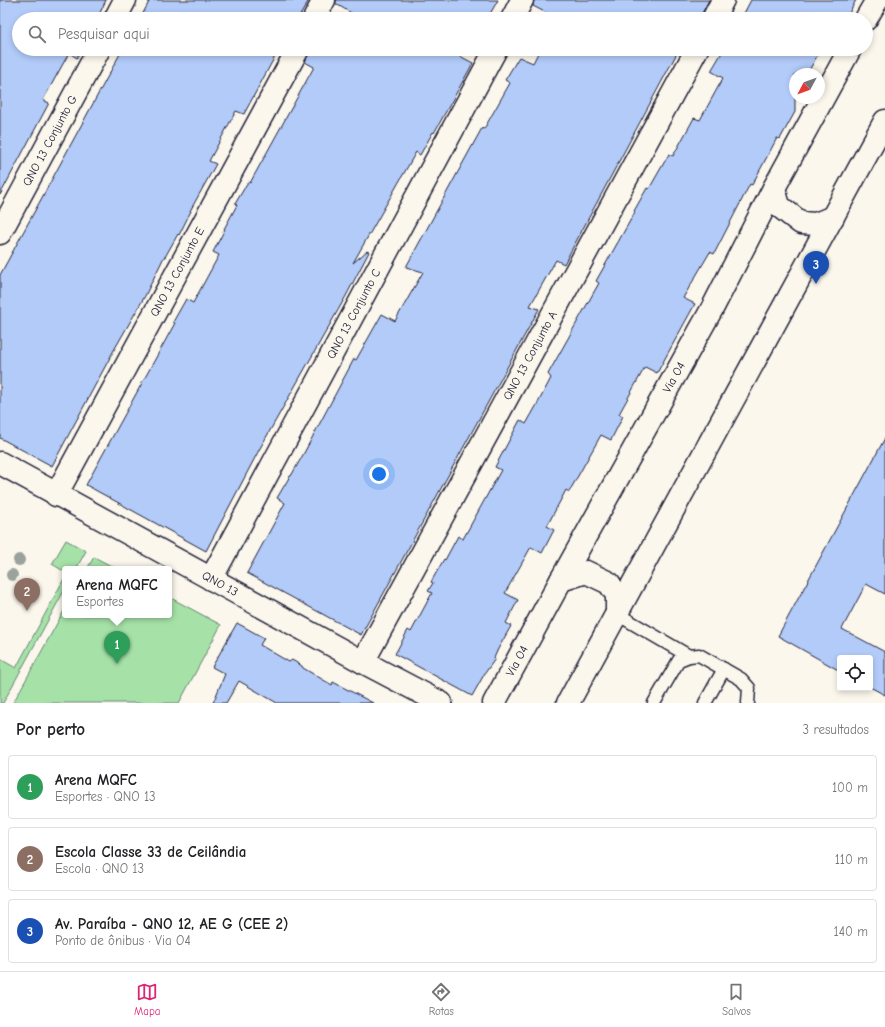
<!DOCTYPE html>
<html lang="pt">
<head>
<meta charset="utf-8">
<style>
	:root { --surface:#fff; --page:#f6f6f6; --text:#202124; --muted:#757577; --line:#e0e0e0; --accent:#db2777 }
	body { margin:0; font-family:"Comic Neue",sans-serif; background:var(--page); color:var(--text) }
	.controls { position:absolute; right:12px; bottom:12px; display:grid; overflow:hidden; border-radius:4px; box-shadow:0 2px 6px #0003 }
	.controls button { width:36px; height:36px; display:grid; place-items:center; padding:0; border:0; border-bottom:1px solid var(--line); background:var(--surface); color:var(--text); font:20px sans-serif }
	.compass { position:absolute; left:789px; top:68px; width:36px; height:36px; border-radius:50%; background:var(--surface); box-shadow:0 2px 6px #0003; rotate:229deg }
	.you { position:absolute; left:379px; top:474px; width:14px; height:14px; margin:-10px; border:3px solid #fff; border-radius:50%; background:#1a73e8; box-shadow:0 0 0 6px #1a73e833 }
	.badge { display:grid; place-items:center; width:26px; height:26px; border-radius:50%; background:var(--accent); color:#fff; font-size:13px; font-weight:700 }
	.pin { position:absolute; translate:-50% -33px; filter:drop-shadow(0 1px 2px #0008) }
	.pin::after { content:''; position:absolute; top:21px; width:14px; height:12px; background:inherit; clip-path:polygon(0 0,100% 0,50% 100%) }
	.popup { position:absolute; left:62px; top:566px; width:110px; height:52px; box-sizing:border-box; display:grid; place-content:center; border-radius:4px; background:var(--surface); filter:drop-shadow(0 1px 3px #0005); font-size:13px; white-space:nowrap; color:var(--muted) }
	.popup b { font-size:15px; color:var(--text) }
	.popup::after { content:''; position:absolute; left:50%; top:100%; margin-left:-8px; border:8px solid transparent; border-top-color:var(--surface) }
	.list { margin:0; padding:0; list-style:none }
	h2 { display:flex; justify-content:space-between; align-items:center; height:52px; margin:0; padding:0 16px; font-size:17px }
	h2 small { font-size:13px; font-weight:400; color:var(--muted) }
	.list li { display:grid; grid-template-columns:26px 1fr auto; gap:12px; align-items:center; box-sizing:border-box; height:64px; margin:0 8px 8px; padding:0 8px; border:1px solid var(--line); border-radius:4px }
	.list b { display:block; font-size:15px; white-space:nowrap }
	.list p { margin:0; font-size:13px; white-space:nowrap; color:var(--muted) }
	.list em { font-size:13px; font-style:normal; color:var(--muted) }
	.icon { flex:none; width:22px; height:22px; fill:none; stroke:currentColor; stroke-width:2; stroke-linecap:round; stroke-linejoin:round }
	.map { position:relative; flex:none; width:885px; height:703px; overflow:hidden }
	.search { position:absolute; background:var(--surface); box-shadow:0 2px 6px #0003; left:12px; right:12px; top:12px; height:44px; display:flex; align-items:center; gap:10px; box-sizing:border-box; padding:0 14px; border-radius:22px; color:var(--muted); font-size:15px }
	.sheet { height:268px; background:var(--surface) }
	nav { display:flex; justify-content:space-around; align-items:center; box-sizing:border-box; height:56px; border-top:1px solid var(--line); background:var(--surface); font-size:11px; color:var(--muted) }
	nav a { display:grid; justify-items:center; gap:2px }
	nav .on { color:var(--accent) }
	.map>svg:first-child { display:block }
</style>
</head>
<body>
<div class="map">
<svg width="885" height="703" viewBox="0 0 885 703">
	<rect width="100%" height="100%" fill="#fbf7ec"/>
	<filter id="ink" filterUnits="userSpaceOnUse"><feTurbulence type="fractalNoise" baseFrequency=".025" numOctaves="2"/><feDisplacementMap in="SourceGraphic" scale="8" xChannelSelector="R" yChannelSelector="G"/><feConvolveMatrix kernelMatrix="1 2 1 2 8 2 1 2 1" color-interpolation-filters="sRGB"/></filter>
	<g filter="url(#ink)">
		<g fill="#a6e2a8" stroke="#648272">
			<path d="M66,540L86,551L76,569H65V572L52,564Z"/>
			<path d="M94,557L117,569H87Z"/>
			<path d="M65,577V589L3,703H0V659L16,668Z"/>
			<path d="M169,597L221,625L179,703H13L65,609V615H169Z"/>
		</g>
		<g fill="#b2cbf9" stroke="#22223b">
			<path d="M0,0H106L97,19H19V49H81L77,58L69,53L43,100L49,103L0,195Z"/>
			<path d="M150,0H309L298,19H140Z"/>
			<path d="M336,0H498L487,19H360V18L336,4Z"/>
			<path d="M534,0H709L699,19H558L533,6Z"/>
			<path d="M751,0H856L846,19H741Z"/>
			<path d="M124,49H279L244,114L236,111L209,161L216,164L190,211H191L179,235L178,234L165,257H164L145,296L114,350L52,466L0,438V275L121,52L122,53Z"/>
			<path d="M310,49H338L342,51L343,49H459L456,54L473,63L434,133L433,132L420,155L416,152L353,263L367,251L369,252L346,296L259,450L206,551L86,485L175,323L173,322L186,299L193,303L219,255L213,252L225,229H224L237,205L235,204L248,182L250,183L314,67L305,62Z"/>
			<path d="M540,49H682L679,54L677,53L564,264L556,260L530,306L539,309L361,635L247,573L285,503L277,498L290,476H291L304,453L354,359L356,360L382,314L395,321L423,272L406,267L482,128L484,129L510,83L505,80L519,57L533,63Z"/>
			<path d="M724,49H821L807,74H795V112L780,139L777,138L752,185L750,184L714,254L710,252L683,298L695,304L657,373L645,367L619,414L623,416L611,440L601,435L569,492L566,490L547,526L554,530L542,553L531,547L505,593L518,600L506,623L511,626L498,649L494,658L495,659L485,673L472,696L395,654L408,630L411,632L432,593L428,591L433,583L431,582L444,559L445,560L458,536L463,539L501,470L495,467L520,420L526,424L539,401L551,378L548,374L599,283L596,281L635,212L634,211L647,188L649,189L669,154L673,156L694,118L700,120L723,78L711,71Z"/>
			<path d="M885,438V594L866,584L842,629L885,652V695L870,687V658H840V671L778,636Z"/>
			<path d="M237,623L264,638L260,645L289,662L292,660L302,666L303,668L332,685L333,682L373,703H277L239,681L226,703H213L225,674L212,667Z"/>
		</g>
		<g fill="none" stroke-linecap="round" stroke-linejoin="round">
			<defs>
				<g id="service">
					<path d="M617,614L689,656"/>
					<path d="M654,703L679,660L689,656L699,655L741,679L749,688L748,703"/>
					<path d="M705,703L724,669"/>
				</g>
				<g id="minor">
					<path d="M115,19L125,0"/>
					<path d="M314,19L324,0"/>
					<path d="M512,19L522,0"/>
					<path d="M713,19L723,0"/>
					<path id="s1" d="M0,233L99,49"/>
					<path id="s2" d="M0,463L363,662L441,703"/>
					<path id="s3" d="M56,495L298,49"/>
					<path id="s4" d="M211,579L496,49"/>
					<path id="s5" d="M363,662L697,49"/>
				</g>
				<g id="secondary">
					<path d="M866,19L877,0"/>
					<path d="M774,188L779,206L801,223L816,224L833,217"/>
					<path d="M561,580L586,572L609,583L617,595V614"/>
					<path id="s6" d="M494,703L561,580L713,307L774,188L850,49"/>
					<path d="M568,703L885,121"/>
				</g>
			</defs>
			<use href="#service" stroke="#22223b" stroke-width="15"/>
			<use href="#minor" stroke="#22223b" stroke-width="25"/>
			<use href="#secondary" stroke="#22223b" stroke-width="25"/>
			<use href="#service" stroke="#fbf7ec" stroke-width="12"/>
			<use href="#minor" stroke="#fbf7ec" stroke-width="22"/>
			<use href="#secondary" stroke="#fbf7ec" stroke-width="22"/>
		</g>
		<g fill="#9aa29d">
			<circle cx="19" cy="560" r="6"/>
			<circle cx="12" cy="575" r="6"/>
		</g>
	</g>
	<g text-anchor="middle" stroke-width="3" stroke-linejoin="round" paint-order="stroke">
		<g font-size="12" fill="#22223b" stroke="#fbf7ec">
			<text dy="4" stroke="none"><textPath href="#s1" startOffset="105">QNO 13 Conjunto G</textPath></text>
			<text dy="4" stroke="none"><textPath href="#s3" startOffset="254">QNO 13 Conjunto E</textPath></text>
			<text dy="4" stroke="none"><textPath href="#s4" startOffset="301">QNO 13 Conjunto C</textPath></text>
			<text dy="4" stroke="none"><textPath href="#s5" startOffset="349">QNO 13 Conjunto A</textPath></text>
			<text dy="4" stroke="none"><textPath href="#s6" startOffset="372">Via O4</textPath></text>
			<text dy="4" stroke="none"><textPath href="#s2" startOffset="251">QNO 13</textPath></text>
			<text dy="4" stroke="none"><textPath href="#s6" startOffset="48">Via O4</textPath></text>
		</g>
	</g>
</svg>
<div class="controls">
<button><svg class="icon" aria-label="locate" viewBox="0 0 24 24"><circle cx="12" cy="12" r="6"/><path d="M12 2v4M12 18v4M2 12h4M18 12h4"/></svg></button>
</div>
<svg class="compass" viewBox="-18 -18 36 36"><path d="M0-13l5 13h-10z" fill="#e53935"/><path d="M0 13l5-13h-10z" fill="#757577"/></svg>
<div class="you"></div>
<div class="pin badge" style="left:117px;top:664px;background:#2e9e5b">1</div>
<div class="popup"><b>Arena MQFC</b>Esportes</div>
<div class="pin badge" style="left:27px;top:611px;background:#8d6e63">2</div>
<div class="pin badge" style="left:816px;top:284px;background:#1a4fb4">3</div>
<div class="search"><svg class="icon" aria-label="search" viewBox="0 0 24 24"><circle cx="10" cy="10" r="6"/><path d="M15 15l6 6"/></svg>Pesquisar aqui</div>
</div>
<section class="sheet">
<h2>Por perto<small>3 resultados</small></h2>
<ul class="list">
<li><span class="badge" style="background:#2e9e5b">1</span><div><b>Arena MQFC</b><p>Esportes · QNO 13</p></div><em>100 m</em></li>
<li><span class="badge" style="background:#8d6e63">2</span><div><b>Escola Classe 33 de Ceilândia</b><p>Escola · QNO 13</p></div><em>110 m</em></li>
<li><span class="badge" style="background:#1a4fb4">3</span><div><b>Av. Paraíba - QNO 12, AE G (CEE 2)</b><p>Ponto de ônibus · Via O4</p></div><em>140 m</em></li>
</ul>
</section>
<nav>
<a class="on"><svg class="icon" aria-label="map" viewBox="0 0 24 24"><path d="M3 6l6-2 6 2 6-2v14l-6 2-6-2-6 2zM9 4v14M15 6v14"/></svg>Mapa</a>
<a><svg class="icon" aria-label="directions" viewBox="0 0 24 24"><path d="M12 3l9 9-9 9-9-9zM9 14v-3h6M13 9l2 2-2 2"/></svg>Rotas</a>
<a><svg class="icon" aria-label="saved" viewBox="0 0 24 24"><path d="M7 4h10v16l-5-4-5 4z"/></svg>Salvos</a>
</nav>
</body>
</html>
